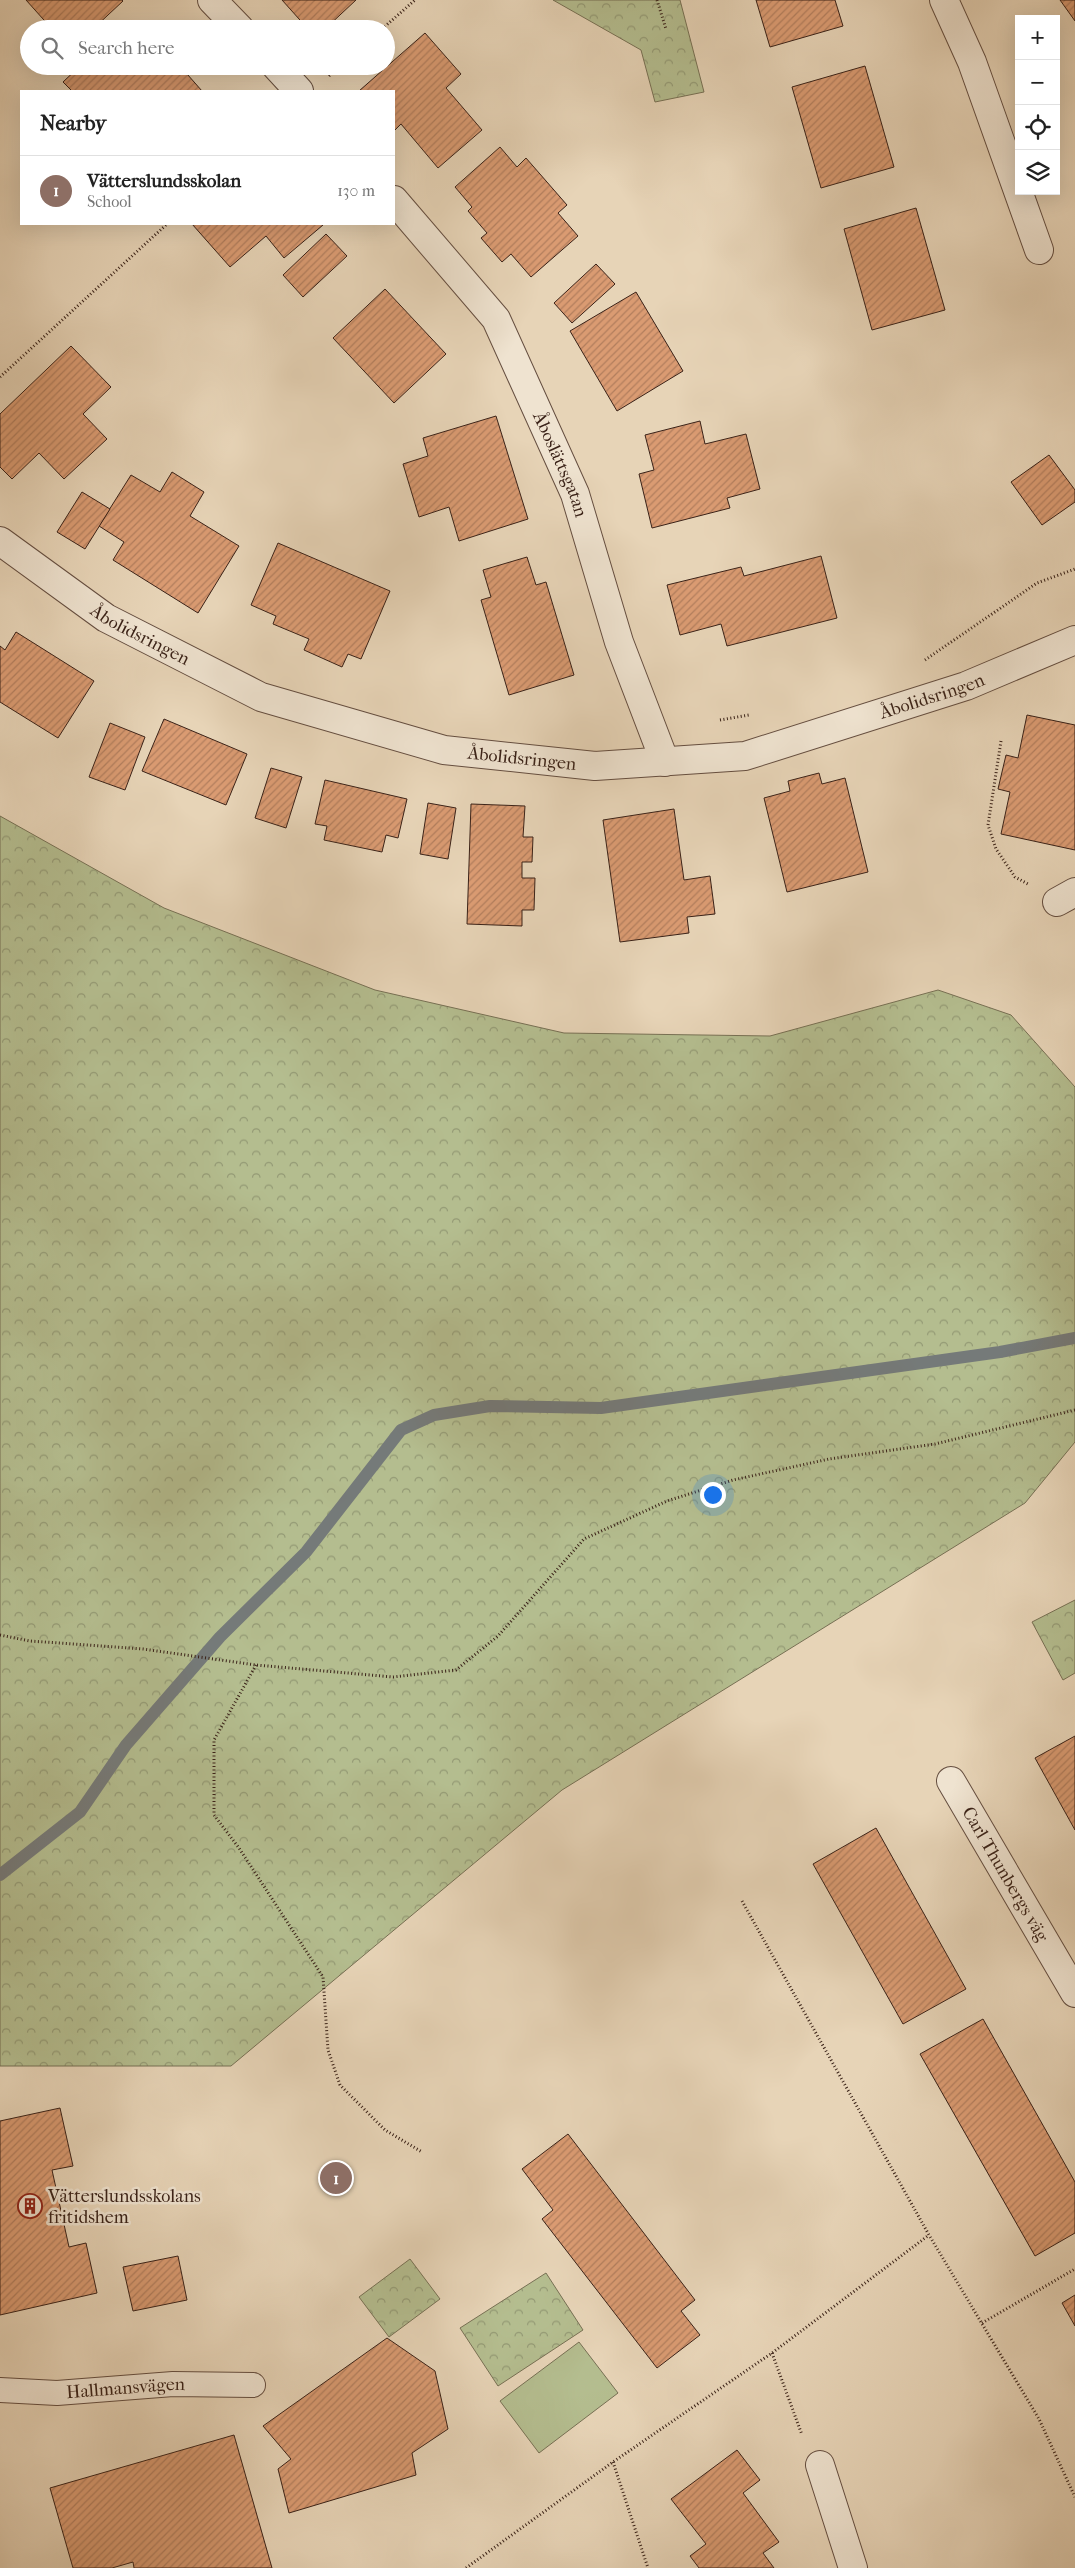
<!DOCTYPE html>
<html lang="en">
<head>
<meta charset="utf-8">
<style>
	:root { --surface:#fff; --page:#f6f6f6; --text:#222; --muted:#767676; --line:#e0e0e0; --accent:#2563eb }
	body { margin:0; font-family:"IM FELL French Canon",serif; background:var(--page); color:var(--text) }
	.controls { position:absolute; right:15px; top:15px; display:grid; overflow:hidden; border-radius:0px; box-shadow:0 5px 20px #0002 }
	.controls button { width:45px; height:45px; display:grid; place-items:center; padding:0; border:0; border-bottom:1px solid var(--line); background:var(--surface); color:var(--text); font:25px sans-serif }
	.you { position:absolute; left:712px; top:1494px; width:18px; height:18px; margin:-12px; border:4px solid #fff; border-radius:50%; background:#1a73e8; box-shadow:0 0 0 8px #1a73e833 }
	.badge { display:grid; place-items:center; width:32px; height:32px; border-radius:50%; background:var(--accent); color:#fff; font-size:16px; font-weight:700 }
	.pin { position:absolute; translate:-50% -50%; border:2px solid #fff; box-shadow:0 1px 5px #0006 }
	.list { margin:0; padding:0; list-style:none }
	h2 { display:flex; justify-content:space-between; align-items:center; height:65px; margin:0; padding:0 20px; font-size:21px }
	h2 small { font-size:16px; font-weight:400; color:var(--muted) }
	.list li { display:grid; grid-template-columns:32px 1fr auto; gap:15px; align-items:center; box-sizing:border-box; height:70px; padding:0 20px; border-top:1px solid var(--line) }
	.list b { display:block; font-size:19px; white-space:nowrap }
	.list p { margin:0; font-size:16px; white-space:nowrap; color:var(--muted) }
	.list em { font-size:16px; font-style:normal; color:var(--muted) }
	.icon { flex:none; width:28px; height:28px; fill:none; stroke:currentColor; stroke-width:2; stroke-linecap:round; stroke-linejoin:round }
	.map { position:relative; flex:none; width:1075px; height:2568px; overflow:hidden }
	.search { position:absolute; background:var(--surface); box-shadow:0 5px 20px #0002; left:20px; top:20px; width:375px; height:55px; display:flex; align-items:center; gap:12px; box-sizing:border-box; padding:0 18px; border-radius:28px; color:var(--muted); font-size:19px }
	.panel { position:absolute; background:var(--surface); box-shadow:0 5px 20px #0002; left:20px; top:90px; width:375px; height:135px; border-radius:0px }
	.map>svg:first-child { display:block }
</style>
</head>
<body>
<div class="map">
<svg width="1075" height="2568" viewBox="0 0 1075 2568">
	<defs>
		<pattern id="forest-crowns" width="20" height="18" patternUnits="userSpaceOnUse" patternTransform="scale(1.25)"><rect width="20" height="18" fill="#b4bd8f"/><path d="M2 6a3 3 0 1 1 6 0M12 15a3 3 0 1 1 6 0" fill="none" stroke="#939974"/></pattern>
		<pattern id="building-hatch" width="6" height="6" patternUnits="userSpaceOnUse" patternTransform="scale(1.25)"><rect width="6" height="6" fill="#da9b72"/><path d="M-1 1l2-2M0 6l6-6M5 7l2-2" fill="none" stroke="#b27e5d"/></pattern>
	</defs>
	<rect width="100%" height="100%" fill="#e7d4b7"/>
	<filter id="stains"><feTurbulence type="fractalNoise" baseFrequency=".004" numOctaves="4"/><feColorMatrix values="0 0 0 0 .2 0 0 0 0 .09 0 0 0 0 .02 0 0 0 .5 -.17"/></filter>
	<radialGradient id="worn" r=".72"><stop offset=".6" stop-color="#630" stop-opacity="0"/><stop offset="1" stop-color="#630" stop-opacity=".3"/></radialGradient>
	<path fill="#b4bd8f" stroke="#777054" d="M579,2342L618,2393L539,2453L500,2401Z"/>
	<g fill="url(#forest-crowns)" stroke="#777054">
		<path d="M553,0H680L704,92L655,102L641,50Z"/>
		<path d="M0,816L164,908L375,990L564,1033L770,1036L938,990L1011,1015L1075,1087V1442L1025,1503L562,1790L231,2066H0Z"/>
		<path d="M1075,1600V1673L1063,1680L1032,1622Z"/>
		<path d="M410,2259L440,2299L389,2337L359,2297Z"/>
		<path d="M546,2273L583,2330L498,2386L460,2328Z"/>
	</g>
	<g fill="none" stroke-linecap="round" stroke-linejoin="round">
		<path stroke="#757a79" stroke-width="12" d="M0,1875L80,1812L126,1745L220,1637L306,1552L401,1430L434,1415L490,1406L601,1408L1000,1352L1075,1338"/>
	</g>
	<g fill="url(#building-hatch)" stroke="#3a2218">
		<path d="M26,0H122L123,1L93,29H52Z"/>
		<path d="M282,0H356L325,29H308Z"/>
		<path d="M756,0H835L843,26L770,47Z"/>
		<path d="M1060,0H1075V21Z"/>
		<path d="M425,33L461,74L446,88L482,130L438,168L401,124L394,131V91H359Z"/>
		<path d="M80,66H180L202,91H72L63,82Z"/>
		<path d="M865,66L894,167L821,188L792,87Z"/>
		<path d="M500,147L517,167L526,158L567,205L558,213L578,236L531,277L511,254L502,262L481,238L487,233L468,211L472,207L455,187Z"/>
		<path d="M916,208L945,310L872,330L844,229Z"/>
		<path d="M192,224H322L323,225L284,258L266,236L230,267Z"/>
		<path d="M326,234L347,256L303,297L283,275Z"/>
		<path d="M596,264L615,284L572,323L554,303Z"/>
		<path d="M385,289L446,354L394,403L333,338Z"/>
		<path d="M636,292L683,371L617,411L570,331Z"/>
		<path d="M71,346L111,387L83,414L107,439L64,479L39,453L12,479L0,467V414Z"/>
		<path d="M496,416L528,519L459,541L449,507L419,517L403,464L428,456L423,438Z"/>
		<path d="M700,421L705,444L746,434L760,489L727,498L730,508L652,528L639,474L654,470L645,435Z"/>
		<path d="M1049,455L1075,490V502L1042,525L1011,482Z"/>
		<path d="M172,472L204,492L190,516L239,546L198,613L113,560L124,542L99,526L131,475L160,492Z"/>
		<path d="M82,492L110,509L85,549L57,532Z"/>
		<path d="M278,543L390,591L361,659L348,654L342,667L304,650L309,639L273,624L276,616L251,605Z"/>
		<path d="M821,556L837,618L727,646L721,624L680,635L667,585L741,567L744,576Z"/>
		<path d="M527,557L536,585L546,582L574,675L509,695L481,600L491,597L483,570Z"/>
		<path d="M16,632L94,681L58,738L0,702V646L5,650Z"/>
		<path d="M1027,715L1075,725V850L1001,834L1010,792L998,789L1006,755L1018,758Z"/>
		<path d="M164,719L247,754L226,805L142,771Z"/>
		<path d="M110,723L145,737L125,790L89,777Z"/>
		<path d="M271,768L302,777L286,828L255,818Z"/>
		<path d="M819,773L822,784L845,778L868,872L787,892L764,798L790,791L788,781Z"/>
		<path d="M325,780L407,799L398,838L386,835L382,852L324,840L327,826L315,824Z"/>
		<path d="M428,803L456,808L448,859L420,854Z"/>
		<path d="M471,804L525,806L523,837H533L532,862H522V878H535L534,910H522V926L467,924Z"/>
		<path d="M674,809L684,880L710,876L715,914L687,917L689,933L620,942L603,820Z"/>
		<path d="M1075,1736V1830L1035,1758Z"/>
		<path d="M876,1828L966,1989L903,2024L813,1864Z"/>
		<path d="M983,2019L1075,2182V2233L1035,2256L920,2054Z"/>
		<path d="M60,2108L73,2166L52,2170L69,2247L86,2243L97,2293L0,2315V2121Z"/>
		<path d="M568,2134L695,2300L681,2311L700,2335L657,2368L542,2219L553,2210L522,2169Z"/>
		<path d="M178,2256L187,2300L133,2311L123,2267Z"/>
		<path d="M1075,2295V2326L1062,2303Z"/>
		<path d="M387,2338L435,2371L448,2429L412,2453L416,2475L289,2513L278,2469L291,2459L263,2426Z"/>
		<path d="M234,2435L272,2568H134L133,2562L112,2568H73L50,2488Z"/>
		<path d="M737,2450L760,2480L743,2493L779,2542L763,2553L774,2568H699L690,2556L706,2544L671,2499Z"/>
	</g>
	<g fill="none" stroke-linecap="round" stroke-linejoin="round">
		<defs>
			<g id="service">
				<path id="s1" d="M0,2390L57,2393L173,2384L253,2385"/>
			</g>
			<g id="minor">
				<path d="M212,0L240,29"/>
				<path d="M944,0L972,62L1039,250"/>
				<path d="M276,66L299,91"/>
				<path id="s2" d="M394,200L496,319L575,494L619,642L665,762"/>
				<path id="s3" d="M0,541L106,618L261,697L444,750L595,766L745,756L966,686L1075,640"/>
				<path d="M1057,902L1075,892"/>
				<path id="s4" d="M951,1781L1075,1993"/>
				<path d="M820,2465L853,2568"/>
			</g>
		</defs>
		<use href="#service" stroke="#654e40" stroke-width="26"/>
		<use href="#minor" stroke="#654e40" stroke-width="30"/>
		<g stroke="#3a2218" stroke-width="3" stroke-dasharray="1 2.5" stroke-linecap="butt">
			<path d="M657,0L666,29"/>
			<path d="M382,29L415,0"/>
			<path d="M329,76L340,66"/>
			<path d="M0,377L167,224"/>
			<path d="M925,660L1037,583L1075,569"/>
			<path d="M720,720L749,715"/>
			<path d="M1001,741L988,825L996,849L1015,877L1028,884"/>
			<path d="M0,1635L30,1641L143,1649L256,1665L393,1677L456,1670L498,1636L584,1539L667,1501L733,1480L829,1459L935,1444L1075,1410"/>
			<path d="M256,1665L214,1740V1815L239,1848L323,1977L328,2050L340,2085L385,2130L422,2152"/>
			<path d="M742,1901L929,2235L1039,2419L1075,2497"/>
			<path d="M982,2323L1075,2269"/>
			<path d="M772,2353L802,2435"/>
			<path d="M613,2462L648,2568"/>
			<path d="M466,2568L613,2462L772,2353L929,2235"/>
		</g>
		<use href="#service" stroke="#efe3d0" stroke-width="24"/>
		<use href="#minor" stroke="#efe3d0" stroke-width="28"/>
	</g>
	<defs>
		<symbol id="building-ring" viewBox="-11 -11 22 22"><circle r="9.5" fill="#efe3d0" stroke="#8f2418" stroke-width="1.5"/><path d="M-4-6H4V6H1V3H-1V6H-4ZM-2.5-4.3h1.7v1.8h-1.7ZM.8-4.3h1.7v1.8H.8ZM-2.5-1h1.7V.8h-1.7ZM.8-1h1.7V.8H.8Z" fill="#8f2418"/></symbol>
	</defs>
	<g fill-rule="evenodd">
		<use href="#building-ring" x="16" y="2192" width="28" height="28"/>
	</g>
	<g text-anchor="middle" stroke-width="5" stroke-linejoin="round" paint-order="stroke">
		<g font-size="18" fill="#3a2218" stroke="#efe3d0">
			<text dy="6" stroke="none"><textPath href="#s2" startOffset="316">Åboslättsgatan</textPath></text>
			<text dy="6" stroke="none"><textPath href="#s3" startOffset="169">Åbolidsringen</textPath></text>
			<text dy="6" stroke="none"><textPath href="#s3" startOffset="994">Åbolidsringen</textPath></text>
			<text dy="6" stroke="none"><textPath href="#s3" startOffset="574">Åbolidsringen</textPath></text>
			<text dy="6" stroke="none"><textPath href="#s4" startOffset="108">Carl Thunbergs väg</textPath></text>
			<text dy="6" stroke="none"><textPath href="#s1" startOffset="126">Hallmansvägen</textPath></text>
		</g>
		<g font-size="18" fill="#3a2218" stroke="#efe3d0" text-anchor="start">
			<text x="48" y="2202">Vätterslundsskolans<tspan x="48" dy="21">fritidshem</tspan></text>
		</g>
	</g>
	<rect width="100%" height="100%" filter="url(#stains)"/>
	<rect width="100%" height="100%" fill="url(#worn)"/>
</svg>
<div class="controls">
<button>+</button>
<button>−</button>
<button><svg class="icon" aria-label="locate" viewBox="0 0 24 24"><circle cx="12" cy="12" r="6"/><path d="M12 2v4M12 18v4M2 12h4M18 12h4"/></svg></button>
<button><svg class="icon" aria-label="layers" viewBox="0 0 24 24"><path d="M12 4l9 5-9 5-9-5zM3 14l9 5 9-5"/></svg></button>
</div>
<div class="you"></div>
<div class="pin badge" style="left:336px;top:2178px;background:#8d6e63">1</div>
<div class="search"><svg class="icon" aria-label="search" viewBox="0 0 24 24"><circle cx="10" cy="10" r="6"/><path d="M15 15l6 6"/></svg>Search here</div>
<section class="panel">
<h2>Nearby<small></small></h2>
<ul class="list">
<li><span class="badge" style="background:#8d6e63">1</span><div><b>Vätterslundsskolan</b><p>School</p></div><em>130 m</em></li>
</ul>
</section>
</div>
</body>
</html>
